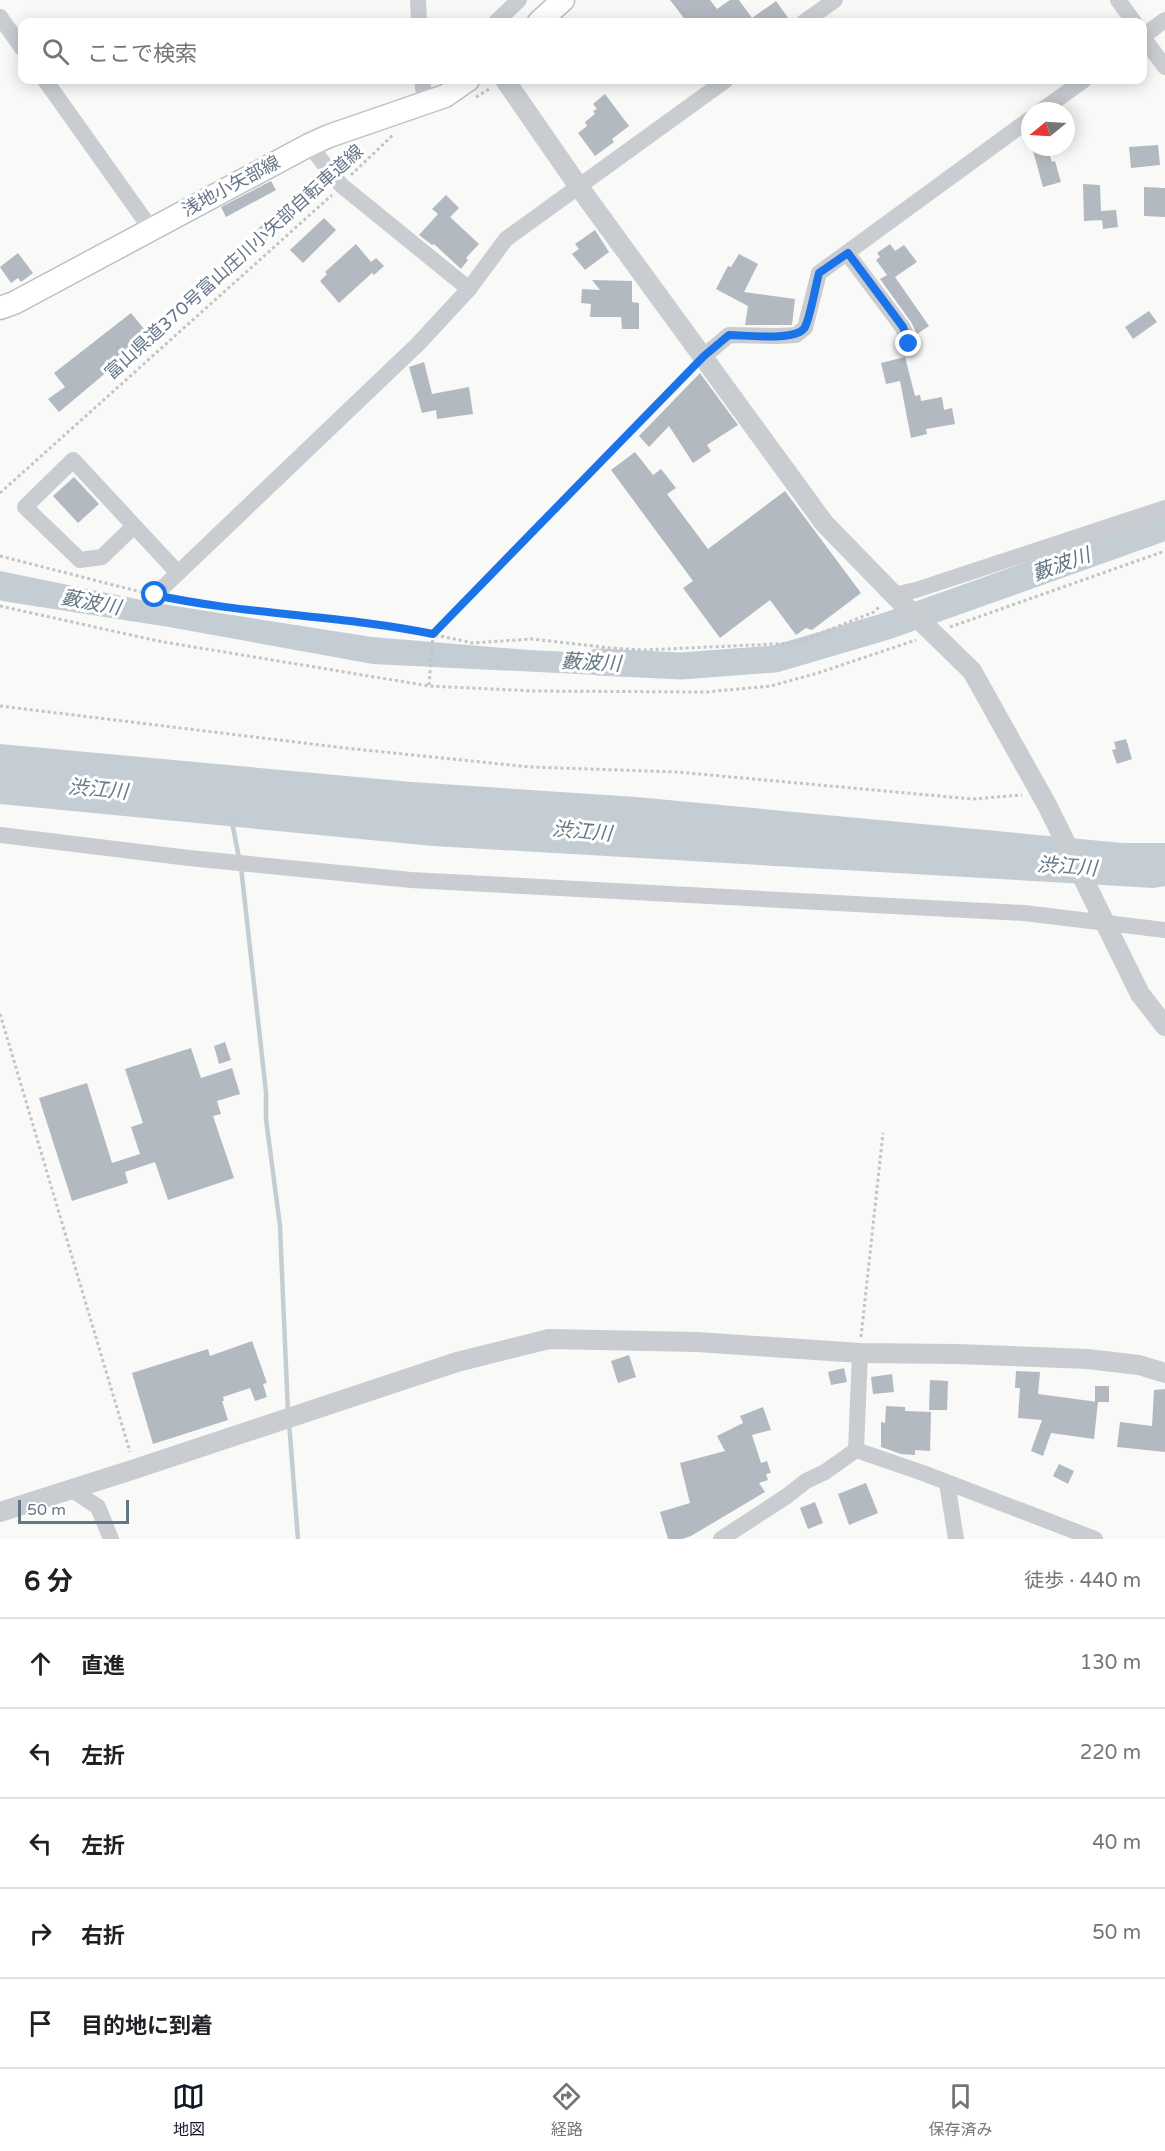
<!DOCTYPE html>
<html lang="ja">
<head>
<meta charset="utf-8">
<style>
	:root { --surface:#fff; --page:#f6f6f6; --text:#202124; --muted:#757577; --line:#e0e0e0; --accent:#111827 }
	body { margin:0; font-family:"Varela Round","Noto Sans JP",sans-serif; background:var(--page); color:var(--text) }
	.compass { position:absolute; left:1021px; top:102px; width:54px; height:54px; border-radius:50%; background:var(--surface); box-shadow:0 3px 15px #0003; rotate:252deg }
	.scale { position:absolute; left:18px; bottom:15px; width:111px; box-sizing:border-box; padding-left:6px; border:3px solid #66768a; border-top:0; font-size:16px; line-height:21px; white-space:nowrap; color:#66768a; -webkit-text-stroke:4px #fff; paint-order:stroke }
	.stop { position:absolute; width:18px; height:18px; margin:-14px; border:4px solid #1a73e8; border-radius:50%; background:#fff }
	.stop.end { background:#1a73e8; border-color:#fff; box-shadow:0 2px 6px #0008 }
	.list { margin:0; padding:0; list-style:none }
	h2 { display:flex; justify-content:space-between; align-items:center; height:78px; margin:0; padding:0 24px; font-size:26px }
	h2 small { font-size:20px; font-weight:400; color:var(--muted) }
	.list li { display:grid; grid-template-columns:39px 1fr auto; gap:18px; align-items:center; box-sizing:border-box; height:90px; padding:0 24px; border-top:2px solid var(--line) }
	.list b { display:block; font-size:22px; white-space:nowrap }
	.list em { font-size:20px; font-style:normal; color:var(--muted) }
	.icon { flex:none; width:33px; height:33px; fill:none; stroke:currentColor; stroke-width:2; stroke-linecap:round; stroke-linejoin:round }
	.map { position:relative; flex:none; width:1165px; height:1539px; overflow:hidden }
	.search { position:absolute; background:var(--surface); box-shadow:0 3px 15px #0003; left:18px; right:18px; top:18px; height:66px; display:flex; align-items:center; gap:15px; box-sizing:border-box; padding:0 21px; border-radius:12px; color:var(--muted); font-size:22px }
	.sheet { height:528px; background:var(--surface) }
	nav { display:flex; justify-content:space-around; align-items:center; box-sizing:border-box; height:84px; border-top:2px solid var(--line); background:var(--surface); font-size:16px; color:var(--muted) }
	nav a { display:grid; justify-items:center; gap:3px }
	nav .on { color:var(--accent) }
	.map>svg:first-child { display:block }
</style>
</head>
<body>
<div class="map">
<svg width="1165" height="1539" viewBox="0 0 1165 1539">
	<rect width="100%" height="100%" fill="#f9f9f7"/>
	<g fill="#c4cdd4">
		<path d="M0,571L156,603L372,637L528,650L633,655L639,677L373,664L169,627L2,601L0,600Z"/>
		<path d="M0,744L412,782L636,797L1123,843H1165V886L1154,888L433,846L0,804Z"/>
	</g>
	<g fill="none" stroke-linecap="round" stroke-linejoin="round">
		<g stroke="#c4cdd4" stroke-width="4.5">
			<path d="M232,822L239,858"/>
			<path d="M241,867L266,1092V1119L280,1226L288,1414"/>
			<path d="M289,1422L298,1539"/>
		</g>
		<path stroke="#c4cdd4" stroke-width="27" d="M598,662L681,666L775,659L887,626L1165,527"/>
	</g>
	<g fill="#b2b9c0">
		<path d="M670,0H710L717,9L730,0H739L752,18L776,1L791,22H687Z"/>
		<path d="M605,94L629,126L612,139L614,142L595,156L578,133L587,126L585,122L595,114L593,111L597,109L593,104Z"/>
		<path d="M1158,145L1160,165L1131,168L1129,147Z"/>
		<path d="M1032,147H1047L1052,162L1055,161L1061,182L1043,187Z"/>
		<path d="M271,181L276,190L226,217L221,207Z"/>
		<path d="M1083,184L1100,185L1101,211L1116,210L1118,227L1103,229L1101,212L1102,220L1084,221Z"/>
		<path d="M1144,187L1165,188V217L1144,216Z"/>
		<path d="M446,195L459,208L450,217L479,244L466,258L468,260L461,269L434,244L432,245L419,235L438,214L432,209Z"/>
		<path d="M284,203L294,214L264,243L254,233Z"/>
		<path d="M324,218L336,230L303,263L290,250Z"/>
		<path d="M595,230L609,252L585,270L572,254L579,249L575,244Z"/>
		<path d="M356,244L371,262L376,258L384,266L374,275L372,273L339,303L320,281L327,274L325,272Z"/>
		<path d="M890,244L895,251L904,245L917,262L895,277L929,326L917,334L911,322L880,279L887,275L876,260L880,257L877,253Z"/>
		<path d="M18,253L33,273L21,282L18,278L11,283L0,267Z"/>
		<path d="M739,254L758,264L744,292L795,299L792,325H745L748,306L716,289L728,266L731,267Z"/>
		<path d="M592,280L632,281V302L639,303V329H622L621,317H590L591,304L581,303L582,289L600,290Z"/>
		<path d="M1149,311L1157,322L1133,339L1125,327Z"/>
		<path d="M131,313L150,336L59,412L48,399L65,387L54,373Z"/>
		<path d="M905,357L915,396L920,395L921,401L942,397L944,410L952,408L955,424L926,429L927,434L911,438L900,381L886,384L881,363Z"/>
		<path d="M424,362L432,394L469,387L473,414L437,419L436,410L422,413L409,367Z"/>
		<path d="M700,373L738,425L707,445L711,451L693,463L669,426L649,447L639,436Z"/>
		<path d="M635,452L653,475L661,469L676,488L667,494L708,549L785,491L861,593L812,630L806,628L796,635L770,600L720,638L683,588L693,581L611,470Z"/>
		<path d="M74,477L99,504L78,523L53,496Z"/>
		<path d="M1126,739L1132,759L1117,764L1112,750L1116,749L1114,742Z"/>
		<path d="M225,1042L231,1060L219,1064L214,1046Z"/>
		<path d="M191,1048L201,1078L232,1068L240,1094L217,1101L221,1114L213,1116L234,1178L168,1200L155,1162L125,1172L128,1183L72,1201L39,1098L87,1083L112,1163L140,1154L131,1127L143,1123L125,1069Z"/>
		<path d="M252,1341L267,1383L263,1384L267,1397L255,1401L250,1388L223,1397L224,1401H222L228,1420L153,1444L132,1373L208,1349L210,1356Z"/>
		<path d="M629,1355L636,1377L618,1383L611,1361Z"/>
		<path d="M844,1368L847,1382L831,1385L828,1372Z"/>
		<path d="M1016,1371L1040,1372L1038,1394L1098,1402L1094,1439L1051,1433L1043,1456L1031,1451L1042,1420L1018,1418L1020,1388H1015Z"/>
		<path d="M892,1374L894,1392L873,1394L871,1377Z"/>
		<path d="M930,1380L948,1381L947,1410H929Z"/>
		<rect x="1095" y="1386" width="14" height="16"/>
		<path d="M1165,1389V1452L1117,1447L1120,1422L1152,1426L1154,1390Z"/>
		<path d="M886,1406L905,1407V1411L931,1412L930,1451L915,1450V1455L901,1454L881,1447V1422L885,1423Z"/>
		<path d="M763,1407L771,1430L752,1435L761,1463L767,1461L771,1473L766,1474L768,1480L759,1483L765,1492L691,1536L682,1539H668L660,1512L690,1503L680,1463L725,1451L717,1436L743,1423L740,1416Z"/>
		<path d="M1059,1464L1074,1471L1068,1484L1053,1476Z"/>
		<path d="M866,1483L878,1513L849,1525L838,1494Z"/>
		<path d="M815,1502L823,1523L808,1529L800,1508Z"/>
	</g>
	<g fill="none" stroke-linecap="round" stroke-linejoin="round">
		<defs>
			<g id="secondary">
				<path d="M539,22L563,0"/>
				<path d="M0,308L14,303L309,145L329,136L445,96L468,80"/>
			</g>
		</defs>
		<use href="#secondary" stroke="#bdc1c7" stroke-width="25"/>
		<g stroke="#c2c4c7" stroke-width="3" stroke-dasharray="3 3" stroke-linecap="butt">
			<path d="M476,97L491,88"/>
			<path d="M351,175L394,134"/>
			<path d="M0,493L332,195"/>
			<path d="M0,556L141,592"/>
			<path d="M174,599L203,605L384,624L473,643L532,639L611,648L644,650L796,643L874,612L880,606"/>
			<path d="M0,606L158,641L429,686L534,691L706,692L771,686L818,673L916,640"/>
			<path d="M950,627L1165,551"/>
			<path d="M429,685L433,635L692,368"/>
			<path d="M0,706L345,748L530,767L677,772L972,799L1022,795"/>
			<path d="M0,1014L130,1452"/>
			<path d="M861,1337L883,1133"/>
		</g>
		<g stroke="#c9ccd0" stroke-width="16">
			<path d="M418,0L419,22"/>
			<path d="M1118,0L1134,22"/>
			<path d="M0,17L22,48"/>
			<path d="M496,22L519,0"/>
			<path d="M804,22L835,0"/>
			<path d="M1142,36L1165,67"/>
			<path d="M1142,37L1165,20"/>
			<path d="M45,80L151,229"/>
			<path d="M422,80L425,102"/>
			<path d="M1041,111L1084,80"/>
			<path d="M309,145L341,185L469,289"/>
			<path d="M847,253L903,328L909,344"/>
			<path d="M704,356L729,335L778,336L796,335L805,328L819,273L1030,119"/>
			<path d="M134,526L102,557L80,560L25,507L73,460L178,573"/>
			<path d="M155,595L418,344L469,289L506,239L726,80"/>
			<path d="M894,595L916,590L1165,508"/>
			<path d="M0,835L189,858L411,880L1024,913L1165,930"/>
			<path d="M856,1450L923,1473L1095,1539"/>
			<path d="M856,1450L860,1353"/>
			<path d="M947,1483L956,1539"/>
			<path d="M71,1489L98,1507L111,1539"/>
			<path d="M721,1539L787,1496L806,1481L825,1472L856,1450"/>
		</g>
		<g stroke="#c9ccd0" stroke-width="20">
			<path d="M505,80L579,187L824,523L894,595L972,671L1047,805L1140,994L1165,1026"/>
			<path d="M0,1512L135,1469L457,1362L549,1339L697,1342L860,1353L956,1354L1087,1359L1139,1365L1165,1373"/>
		</g>
		<use href="#secondary" stroke="#fff" stroke-width="22"/>
	</g>
	<g fill="none" stroke-linecap="round" stroke-linejoin="round">
		<path stroke="#1a73e8" stroke-width="8" d="M155,595C247,615 341,615 433,634L704,356L729,335C746,335 797,342 805,327C810,318 816,284 819,273L848,253L903,327L909,344"/>
	</g>
	<g text-anchor="middle" stroke-width="6" stroke-linejoin="round" paint-order="stroke">
		<g font-size="18" fill="#66768a" stroke="#fff">
			<text transform="translate(231 186) rotate(-28)" y="6">浅地小矢部線</text>
			<text transform="translate(234 262) rotate(-42)" y="6">富山県道370号富山庄川小矢部自転車道線</text>
		</g>
		<g font-size="20" font-style="italic" fill="#637785" stroke="#fff">
			<text transform="translate(1061 564) rotate(-20)" y="7">藪波川</text>
			<text transform="translate(91 602) rotate(11)" y="7">藪波川</text>
			<text transform="translate(591 662) rotate(3)" y="7">藪波川</text>
			<text transform="translate(98 789) rotate(5)" y="7">渋江川</text>
			<text transform="translate(582 831) rotate(5)" y="7">渋江川</text>
			<text transform="translate(1067 866) rotate(4)" y="7">渋江川</text>
		</g>
	</g>
</svg>
<svg class="compass" viewBox="-18 -18 36 36"><path d="M0-13l5 13h-10z" fill="#e53935"/><path d="M0 13l5-13h-10z" fill="#757577"/></svg>
<div class="scale">50 m</div>
<div class="stop" style="left:155px;top:595px"></div>
<div class="stop end" style="left:909px;top:344px"></div>
<div class="search"><svg class="icon" aria-label="search" viewBox="0 0 24 24"><circle cx="10" cy="10" r="6"/><path d="M15 15l6 6"/></svg>ここで検索</div>
</div>
<section class="sheet">
<h2>6 分<small>徒歩 · 440 m</small></h2>
<ul class="list">
<li><svg class="icon" aria-label="ahead" viewBox="0 0 24 24"><path d="M12 20V5M6 11l6-6 6 6"/></svg><div><b>直進</b></div><em>130 m</em></li>
<li><svg class="icon" aria-label="left" viewBox="0 0 24 24"><path d="M17 20v-9H6M10 6l-5 5 5 5"/></svg><div><b>左折</b></div><em>220 m</em></li>
<li><svg class="icon" aria-label="left" viewBox="0 0 24 24"><path d="M17 20v-9H6M10 6l-5 5 5 5"/></svg><div><b>左折</b></div><em>40 m</em></li>
<li><svg class="icon" aria-label="right" viewBox="0 0 24 24"><path d="M7 20v-9h11M14 6l5 5-5 5"/></svg><div><b>右折</b></div><em>50 m</em></li>
<li><svg class="icon" aria-label="arrive" viewBox="0 0 24 24"><path d="M6 21V4h12l-3 4 3 4H6"/></svg><div><b>目的地に到着</b></div></li>
</ul>
</section>
<nav>
<a class="on"><svg class="icon" aria-label="map" viewBox="0 0 24 24"><path d="M3 6l6-2 6 2 6-2v14l-6 2-6-2-6 2zM9 4v14M15 6v14"/></svg>地図</a>
<a><svg class="icon" aria-label="directions" viewBox="0 0 24 24"><path d="M12 3l9 9-9 9-9-9zM9 14v-3h6M13 9l2 2-2 2"/></svg>経路</a>
<a><svg class="icon" aria-label="saved" viewBox="0 0 24 24"><path d="M7 4h10v16l-5-4-5 4z"/></svg>保存済み</a>
</nav>
</body>
</html>
